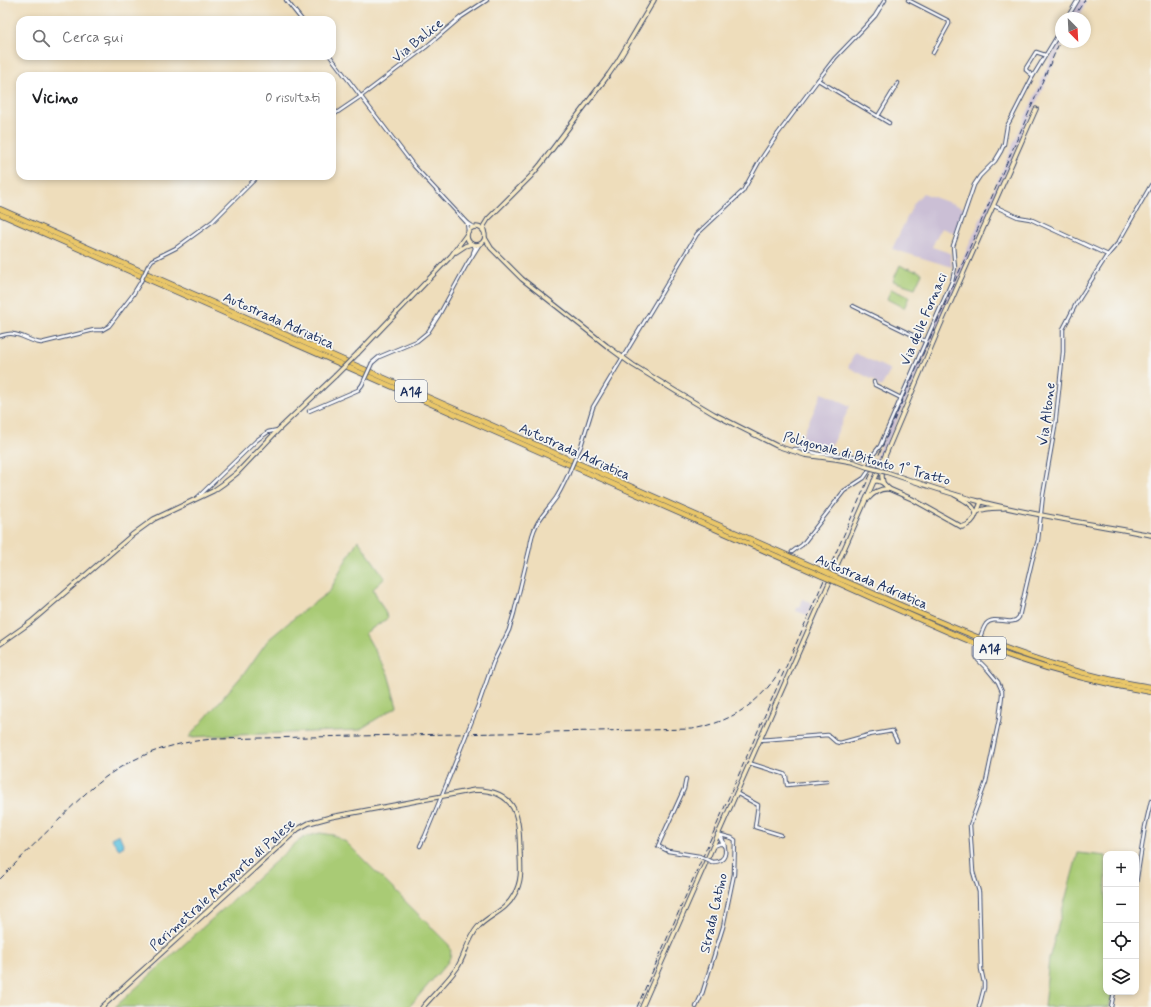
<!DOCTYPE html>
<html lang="it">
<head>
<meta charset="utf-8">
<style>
	:root { --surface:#fff; --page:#f2f2f2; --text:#202124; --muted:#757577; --line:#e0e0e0 }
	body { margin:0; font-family:Mynerve,sans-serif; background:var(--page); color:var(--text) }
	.controls { position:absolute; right:12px; bottom:12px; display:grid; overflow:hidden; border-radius:8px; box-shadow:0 2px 6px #0003 }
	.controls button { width:36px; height:36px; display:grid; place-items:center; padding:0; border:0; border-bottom:1px solid var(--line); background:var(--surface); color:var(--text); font:20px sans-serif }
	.compass { position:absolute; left:1055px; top:12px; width:36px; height:36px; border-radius:50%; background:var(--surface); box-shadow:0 2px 6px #0003; rotate:156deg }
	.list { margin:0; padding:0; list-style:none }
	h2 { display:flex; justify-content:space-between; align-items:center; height:52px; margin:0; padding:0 16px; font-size:17px }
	h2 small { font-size:13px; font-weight:400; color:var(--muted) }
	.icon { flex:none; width:22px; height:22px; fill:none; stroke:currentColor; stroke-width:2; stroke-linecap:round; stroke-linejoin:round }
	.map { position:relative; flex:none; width:1151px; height:1007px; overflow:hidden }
	.search { position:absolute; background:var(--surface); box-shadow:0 2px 6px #0003; left:16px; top:16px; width:320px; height:44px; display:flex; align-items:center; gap:10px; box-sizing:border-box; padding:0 14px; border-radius:12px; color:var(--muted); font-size:15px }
	.panel { position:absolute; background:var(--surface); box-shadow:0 2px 6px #0003; left:16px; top:72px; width:320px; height:108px; border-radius:12px }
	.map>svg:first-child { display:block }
</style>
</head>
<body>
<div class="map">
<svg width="1151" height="1007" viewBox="0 0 1151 1007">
	<rect width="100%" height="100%" fill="#f6f6f2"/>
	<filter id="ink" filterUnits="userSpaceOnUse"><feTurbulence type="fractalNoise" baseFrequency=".025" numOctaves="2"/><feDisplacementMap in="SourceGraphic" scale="8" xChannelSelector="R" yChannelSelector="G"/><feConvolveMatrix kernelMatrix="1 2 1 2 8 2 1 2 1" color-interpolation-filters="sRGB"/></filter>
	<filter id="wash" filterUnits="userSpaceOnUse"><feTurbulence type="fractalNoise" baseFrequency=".012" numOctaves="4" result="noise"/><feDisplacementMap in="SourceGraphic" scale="16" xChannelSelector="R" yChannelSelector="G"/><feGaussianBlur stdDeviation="0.9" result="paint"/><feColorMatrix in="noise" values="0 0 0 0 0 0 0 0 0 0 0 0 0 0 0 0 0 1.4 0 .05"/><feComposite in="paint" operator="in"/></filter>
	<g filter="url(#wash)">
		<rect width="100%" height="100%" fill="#edb"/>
		<g fill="#cbbfd5">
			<path d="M1081,0H1086L1082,12L1076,18H1069L1071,13Z"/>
			<path d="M1061,36V42H1063L889,439L877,467L872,466Z"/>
			<path d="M923,193L964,208L955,233L941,228L932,247L950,253L952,267L892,249L914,203Z"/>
			<path d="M855,353L891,370L881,387L876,384L875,381L848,367Z"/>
			<path d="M822,393L850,406L830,448V450L826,451L801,439Z"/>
			<path d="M803,599L812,603L807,615L796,611L798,606L800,607Z"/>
		</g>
		<g fill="#a9cb74" stroke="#627d69">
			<path d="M900,265L907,269L908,268L915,271V270L922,273L915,288L893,281Z"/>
			<path d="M891,289L909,297L904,308L887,299Z"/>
			<path d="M358,540L385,578L373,589L388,618L365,633L388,674L397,706L359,730L189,737L246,671L268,640L299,614L330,591L342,567Z"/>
			<path d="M320,833L333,835L346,842L449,945C452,952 451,957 447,963L409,1007H115L297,842L305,837Z"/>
			<path d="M1078,853L1106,856V992H1113L1109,1007H1044L1049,959Z"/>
		</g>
		<path fill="#61c3df" stroke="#3e799e" d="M119,834L124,846L119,849L111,838Z"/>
	</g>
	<g filter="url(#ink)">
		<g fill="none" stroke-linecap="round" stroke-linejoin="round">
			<defs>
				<g id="street">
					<path d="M286,0L302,20"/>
					<path d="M908,0L949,21V24L933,53"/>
					<path d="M1067,18L1078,0"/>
					<path d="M330,56L414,166L467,223L473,227"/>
					<path d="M1033,76L1026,70V68L1036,52L1045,55"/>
					<path d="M818,80L889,123"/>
					<path d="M332,116L360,97L426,47L461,17L487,0"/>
					<path d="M878,116L898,83"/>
					<path d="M994,206L1018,217L1030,219L1108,255"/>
					<path d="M467,223L468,231"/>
					<path d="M473,253L475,248L474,245"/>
					<path d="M148,266L152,260L176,248L213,221L258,176"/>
					<path d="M853,306L925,341"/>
					<path d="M0,336C4,335 9,333 13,334C23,335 31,342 41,343L94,330H102L109,326L132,296L140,283"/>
					<path d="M372,363L379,357L417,341L428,332L439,315L466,266L479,245"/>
					<path d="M874,382L875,385L901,398"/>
					<path d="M309,411L358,390L362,385"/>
					<path d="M792,450L795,449H800L819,454L847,455L869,459L872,456L880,446L952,281L955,268L953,246L974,185L980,176L995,161L1001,151L1004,144L1007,126L1013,115L1033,76L1061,30"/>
					<path d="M577,454L581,446L593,407L697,234L743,191L759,162L777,135L818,80L835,58L862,30L875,16L885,0"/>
					<path d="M197,498L257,440L268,432L278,430"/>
					<path d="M792,552L796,549L802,545L844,491L864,478L868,472L872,457"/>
					<path d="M980,637C982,633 983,628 986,624C995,614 1012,628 1019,617L1032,561L1038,540L1043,495L1055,427L1063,352V329L1076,304L1106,257L1118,243L1151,185"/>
					<path d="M976,647V656L978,660L988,670L998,682L1002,691V695L999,720L986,782L970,825L973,872L979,892L981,969L984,983V988L979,1007"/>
					<path d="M479,703L493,663L509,630L514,613L530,547C533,523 543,516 556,498C561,490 564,483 568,475"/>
					<path d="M759,740L828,735L836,742L840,743L869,735L892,731L897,741"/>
					<path d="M749,763L784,774L786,776L787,785L827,781"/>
					<path d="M686,779L684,789L658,846L668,851L699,856"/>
					<path d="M736,793L758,805L755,827L781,835"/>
					<path d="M718,835L724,846"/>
					<path d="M420,846L425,836L449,778"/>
					<path d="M712,847L719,844H722"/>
					<path d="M712,862C730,862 726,847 721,835"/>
					<path d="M1136,884L1145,827L1151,801"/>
					<path d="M696,1007L702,994L723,927L734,874L735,840L732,838L717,834"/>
					<path d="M1111,1007L1114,992"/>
				</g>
				<g id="secondary">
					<circle cx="476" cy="236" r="9"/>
					<path d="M484,231L483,227L488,219L531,176L541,164L609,74L618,61L654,0"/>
					<path d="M485,238L491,248L522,279L607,346L633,365L677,392L714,414L777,446L805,455L836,459L853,462L867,467"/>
					<path d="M456,252L465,246L471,244"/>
					<path d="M358,353L451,256L467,234"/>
					<path d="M882,469V477L883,483"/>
					<path d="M886,472C916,482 947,493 978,501C1035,516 1093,524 1151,535"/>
					<path d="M874,481H878L883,483L889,489L912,499L962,527C969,525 974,521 976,514C978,509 980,507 981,501"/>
					<path d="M955,495C964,500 972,503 976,513"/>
					<path d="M868,499C874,492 880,488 889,489"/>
					<path d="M977,512C985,507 995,508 1004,508"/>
					<path d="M0,644L31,622L132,535L154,519L213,491L223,484L237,473L278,430L335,376"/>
					<path d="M102,1007L298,829L309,823L331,817L475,790C519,790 519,819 520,854C521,869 522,882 514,895C506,911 489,915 478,927C468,938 465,956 457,968C447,982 434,994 423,1007"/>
					<path d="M642,1007L882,463L940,326L1036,109"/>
				</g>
				<g id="highway">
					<path d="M0,209L823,571"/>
					<path d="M0,214L822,576"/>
					<path d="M838,578C941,622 1039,670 1151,687"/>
					<path d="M836,582C881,602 927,623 972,642C1030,665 1090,682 1151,692"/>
				</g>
			</defs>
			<use href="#street" stroke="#3b496c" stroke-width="4.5"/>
			<use href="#secondary" stroke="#3b496c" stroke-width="5.5"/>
			<use href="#highway" stroke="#3b496c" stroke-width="6"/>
			<use href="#street" stroke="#fff" stroke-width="2.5"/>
			<use href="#secondary" stroke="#f7e9c3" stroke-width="3.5"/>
			<use href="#highway" stroke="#eac769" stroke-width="4.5"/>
			<g stroke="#1b2f5e" stroke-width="1" stroke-dasharray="6 3" stroke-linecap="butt">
				<path d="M1073,18L1085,0"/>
				<path d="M0,879C19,860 37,841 56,823C71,807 86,792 103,779C136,754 174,742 214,739L692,729C729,723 761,703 780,670"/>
				<path d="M637,1007L1061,39"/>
			</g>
			<defs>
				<g id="street-bridge">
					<path d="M140,283L148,266"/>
					<path d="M362,385L372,363"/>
					<path d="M568,475L577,454"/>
					<path d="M449,778L479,703"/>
					<path d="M699,856L712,862"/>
				</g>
				<g id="secondary-bridge">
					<path d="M335,376L358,353"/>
					<path d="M867,467L886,472"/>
				</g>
				<g id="highway-bridge">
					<path d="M823,571L838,578"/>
					<path d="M822,576L836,582"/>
				</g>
			</defs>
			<use href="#street-bridge" stroke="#3b496c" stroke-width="4.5" stroke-linecap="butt"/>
			<use href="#secondary-bridge" stroke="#3b496c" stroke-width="5.5" stroke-linecap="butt"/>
			<use href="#highway-bridge" stroke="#3b496c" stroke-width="6" stroke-linecap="butt"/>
			<use href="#street-bridge" stroke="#fff" stroke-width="2.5"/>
			<use href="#secondary-bridge" stroke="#f7e9c3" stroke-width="3.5"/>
			<use href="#highway-bridge" stroke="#eac769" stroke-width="4.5"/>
		</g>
	</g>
	<g text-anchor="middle" stroke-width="3.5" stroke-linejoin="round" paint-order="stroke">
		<g fill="#f6f6f2" stroke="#5d6b8a" stroke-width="1">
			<rect x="395" y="380" width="32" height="22" rx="3"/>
			<rect x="974" y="637" width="32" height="22" rx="3"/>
		</g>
		<g font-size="13" font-weight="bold" fill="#1b2f5e">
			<text x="411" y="396">A14</text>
			<text x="990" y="653">A14</text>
		</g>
		<g font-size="14" fill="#1b2f5e" stroke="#f6f6f2">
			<text transform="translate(417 40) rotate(-39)" y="5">Via Balice</text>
			<text transform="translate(923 319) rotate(-67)" y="5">Via delle Fornaci</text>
			<text transform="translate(279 320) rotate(24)" y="5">Autostrada Adriatica</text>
			<text transform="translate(1046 414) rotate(-83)" y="5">Via Altone</text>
			<text transform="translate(575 451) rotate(24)" y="5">Autostrada Adriatica</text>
			<text transform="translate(867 458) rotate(15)" y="5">Poligonale di Bitonto 1° Tratto</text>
			<text transform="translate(872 581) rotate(23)" y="5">Autostrada Adriatica</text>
			<text transform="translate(222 884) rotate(-42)" y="5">Perimetrale Aeroporto di Palese</text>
			<text transform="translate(713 913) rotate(-77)" y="5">Strada Catino</text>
		</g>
	</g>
</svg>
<div class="controls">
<button>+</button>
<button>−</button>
<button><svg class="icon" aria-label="locate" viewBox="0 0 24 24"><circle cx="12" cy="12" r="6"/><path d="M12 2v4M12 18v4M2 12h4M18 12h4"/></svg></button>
<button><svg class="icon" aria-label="layers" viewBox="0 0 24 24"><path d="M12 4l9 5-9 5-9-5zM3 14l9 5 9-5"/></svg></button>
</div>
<svg class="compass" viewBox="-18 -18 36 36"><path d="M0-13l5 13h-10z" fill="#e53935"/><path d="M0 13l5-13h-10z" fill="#757577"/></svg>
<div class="search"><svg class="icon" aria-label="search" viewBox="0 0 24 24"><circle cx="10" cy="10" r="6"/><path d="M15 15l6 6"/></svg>Cerca qui</div>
<section class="panel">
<h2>Vicino<small>0 risultati</small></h2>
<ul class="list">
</ul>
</section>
</div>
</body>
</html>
